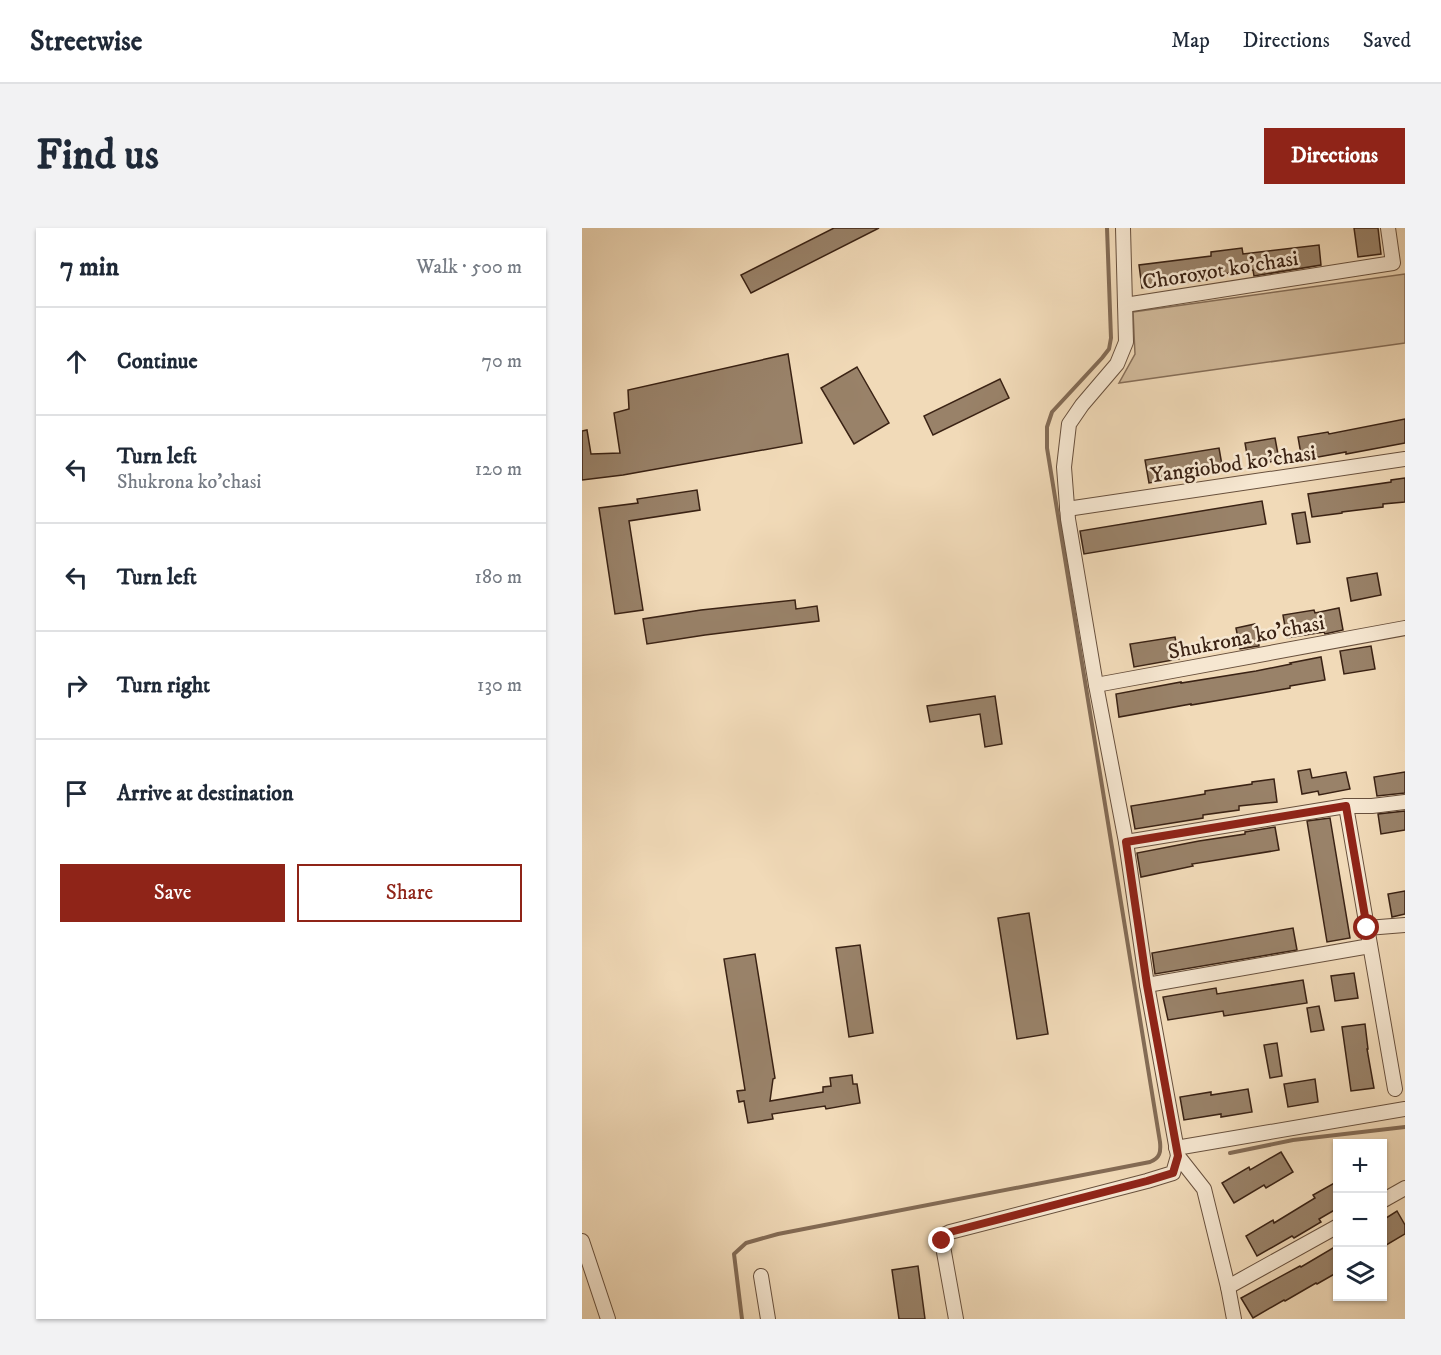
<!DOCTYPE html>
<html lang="en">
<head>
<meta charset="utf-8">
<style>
	:root { --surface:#fff; --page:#f2f2f3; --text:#1f2937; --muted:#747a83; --line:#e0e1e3; --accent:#8f2418 }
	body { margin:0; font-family:"IM FELL DW Pica",serif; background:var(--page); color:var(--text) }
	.controls { position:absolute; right:18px; bottom:18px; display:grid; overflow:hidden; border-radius:0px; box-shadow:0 2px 4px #0004 }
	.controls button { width:54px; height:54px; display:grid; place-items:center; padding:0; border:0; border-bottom:2px solid var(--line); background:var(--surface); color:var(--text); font:30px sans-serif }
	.stop { position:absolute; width:18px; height:18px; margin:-14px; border:4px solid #8f2418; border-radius:50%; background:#fff }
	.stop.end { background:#8f2418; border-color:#fff; box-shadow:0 2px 6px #0008 }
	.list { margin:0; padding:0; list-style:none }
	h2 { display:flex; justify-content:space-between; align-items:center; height:78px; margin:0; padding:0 24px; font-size:26px }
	h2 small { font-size:20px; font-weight:400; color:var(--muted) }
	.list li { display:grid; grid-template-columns:39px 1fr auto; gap:18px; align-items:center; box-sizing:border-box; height:108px; padding:0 24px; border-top:2px solid var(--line) }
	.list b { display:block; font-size:22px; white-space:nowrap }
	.list p { margin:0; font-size:20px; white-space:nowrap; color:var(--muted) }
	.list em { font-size:20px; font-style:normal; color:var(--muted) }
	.actions { display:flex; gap:12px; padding:18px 24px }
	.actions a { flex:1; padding:14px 0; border:2px solid var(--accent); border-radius:0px; text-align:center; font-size:21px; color:var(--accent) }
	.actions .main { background:var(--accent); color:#fff }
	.icon { flex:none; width:33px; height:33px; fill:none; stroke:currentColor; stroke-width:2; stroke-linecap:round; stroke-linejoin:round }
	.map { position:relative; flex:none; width:823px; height:1091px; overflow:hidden; border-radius:0px }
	header { display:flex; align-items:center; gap:36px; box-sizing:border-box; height:84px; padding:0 30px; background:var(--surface); border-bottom:2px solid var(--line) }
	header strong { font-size:28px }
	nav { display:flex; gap:33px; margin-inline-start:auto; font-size:21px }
	.intro { display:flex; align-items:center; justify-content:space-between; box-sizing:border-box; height:144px; padding:0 36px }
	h1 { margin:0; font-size:42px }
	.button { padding:15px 27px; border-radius:0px; background:var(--accent); color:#fff; font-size:21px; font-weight:700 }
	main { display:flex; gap:36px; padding:0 36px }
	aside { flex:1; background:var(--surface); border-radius:0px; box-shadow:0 2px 4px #0004 }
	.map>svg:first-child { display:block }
</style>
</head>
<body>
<header>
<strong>Streetwise</strong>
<nav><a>Map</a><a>Directions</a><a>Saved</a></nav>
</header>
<div class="intro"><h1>Find us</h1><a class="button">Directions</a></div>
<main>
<aside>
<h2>7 min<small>Walk · 500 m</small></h2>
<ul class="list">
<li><svg class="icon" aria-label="ahead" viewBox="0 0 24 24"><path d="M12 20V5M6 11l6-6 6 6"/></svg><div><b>Continue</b></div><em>70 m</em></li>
<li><svg class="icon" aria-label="left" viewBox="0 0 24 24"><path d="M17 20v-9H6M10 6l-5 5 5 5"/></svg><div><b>Turn left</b><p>Shukrona ko'chasi</p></div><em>120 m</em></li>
<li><svg class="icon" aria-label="left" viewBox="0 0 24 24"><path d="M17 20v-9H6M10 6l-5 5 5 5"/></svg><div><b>Turn left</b></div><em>180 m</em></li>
<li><svg class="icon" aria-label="right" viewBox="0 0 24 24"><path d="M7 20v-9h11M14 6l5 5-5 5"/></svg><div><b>Turn right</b></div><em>130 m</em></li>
<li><svg class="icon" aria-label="arrive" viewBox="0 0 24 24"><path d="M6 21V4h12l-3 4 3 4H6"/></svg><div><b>Arrive at destination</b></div></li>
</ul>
<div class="actions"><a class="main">Save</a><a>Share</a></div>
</aside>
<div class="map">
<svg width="823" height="1091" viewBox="0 0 823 1091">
	<rect width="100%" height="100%" fill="#f1dab8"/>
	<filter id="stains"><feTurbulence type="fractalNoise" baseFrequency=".00333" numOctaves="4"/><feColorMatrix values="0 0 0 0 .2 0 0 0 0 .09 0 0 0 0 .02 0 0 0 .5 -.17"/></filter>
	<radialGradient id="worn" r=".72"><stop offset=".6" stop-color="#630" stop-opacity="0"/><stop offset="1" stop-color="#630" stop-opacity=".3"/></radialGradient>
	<path fill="#d2bb9c" stroke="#866e58" stroke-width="1.5" d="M823,46V115L537,155L553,126L551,84Z"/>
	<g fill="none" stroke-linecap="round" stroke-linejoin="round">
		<g stroke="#836b55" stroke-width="4">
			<path d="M648,925L711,912L823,899"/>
			<path d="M160,1091L152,1026L164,1015L196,1006L568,934C578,930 579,924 578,914L465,220V199L470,184L520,130L527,121L529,110L525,0"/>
		</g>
	</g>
	<g fill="#998269" stroke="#3a2214" stroke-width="1.5">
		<path d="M252,0H297L169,65L159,47Z"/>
		<path d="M772,0H796L799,26L776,29Z"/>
		<path d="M737,17L739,37L672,48L671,42L625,48V52L560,60L557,37L629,28V24L660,20L661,26Z"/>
		<path d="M206,126L220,215L41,247L0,252V203L5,202L9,226L38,225L32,185L47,181L46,162Z"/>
		<path d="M275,139L307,195L272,216L239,160Z"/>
		<path d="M418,151L427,170L351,207L342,188Z"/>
		<path d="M823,191V215L764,226V224L720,232L716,209L746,204L747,206Z"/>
		<path d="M693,210L697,232L667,238L663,215Z"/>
		<path d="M637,220L641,243L567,255L563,232Z"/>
		<path d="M823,250V274L801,276V279L760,284V285L730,289L726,266L809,254V252Z"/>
		<path d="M115,262L118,282L47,293L61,382L33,386L17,280L56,275L55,271Z"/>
		<path d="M680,273L684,296L502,326L498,303Z"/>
		<path d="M723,284L728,314L715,316L710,286Z"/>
		<path d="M795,345L799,367L769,373L765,350Z"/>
		<path d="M213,372L214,381L235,378L237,393L123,407L65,416L61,391L119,382Z"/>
		<path d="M757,380L761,402L743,406L742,404L705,410L701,387L732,382L733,385Z"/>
		<path d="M673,396L677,418L658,421L654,400Z"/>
		<path d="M593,409L597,431L552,439L548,416Z"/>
		<path d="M789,418L793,441L762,446L758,423Z"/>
		<path d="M739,429L743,452L708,458V460L674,466L609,477V476L537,489L534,466L599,454V455L674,443L709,436L708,435Z"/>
		<path d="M413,468L420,516L403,519L398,486L348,494L345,478Z"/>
		<path d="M728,541L730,550L764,544L768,561L737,567L736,563L720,566L716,543Z"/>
		<path d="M823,544V565L795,568L792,549Z"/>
		<path d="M692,551L695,574L657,578V582L621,587V590L553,601L549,578L623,566V563L670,556V554Z"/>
		<path d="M823,583V602L799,606L796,586Z"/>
		<path d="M748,590L768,710L745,714L725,593Z"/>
		<path d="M693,599L697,622L610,636L611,638L559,649L555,625L617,613L663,606V604Z"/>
		<path d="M823,663V686L810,689L806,666Z"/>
		<path d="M447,685L466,806L435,811L416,690Z"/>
		<path d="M711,700L715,722L573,746L570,725Z"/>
		<path d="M278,717L291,805L267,809L254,720Z"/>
		<path d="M173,726L193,850L191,851L188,873L241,864V859L249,858L248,850L270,847L271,856H275L278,875L244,881L243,878L190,886L191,891L166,895L162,873L157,874L155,863L163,862L142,731Z"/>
		<path d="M772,745L776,770L753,773L749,748Z"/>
		<path d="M721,752L725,775L642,788L641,783L586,792L581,769L634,760L635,766Z"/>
		<path d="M737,778L742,802L729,804L725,780Z"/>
		<path d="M783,796L786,821H785L792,860L769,863L760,799Z"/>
		<path d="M695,815L700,848L688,850L682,817Z"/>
		<path d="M733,851L736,874L706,879L702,856Z"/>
		<path d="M666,861L670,884L639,889V886L602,892L598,869L629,864V867Z"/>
		<path d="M699,924L711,944L684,960L682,957L652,975L640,955L667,939L668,942Z"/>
		<path d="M756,953V980L737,991L739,994L712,1010L710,1008L675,1028L664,1008L691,992L692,995L733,970L731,967Z"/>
		<path d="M815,983L823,997V1006L801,1019V992Z"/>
		<path d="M756,1017V1044L735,1056L734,1055L703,1073L702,1072L671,1090L659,1070L718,1038L719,1039Z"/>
		<path d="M336,1038L343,1091H317L310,1042Z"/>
	</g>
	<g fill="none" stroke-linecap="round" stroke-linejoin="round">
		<defs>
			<g id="minor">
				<path d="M543,77L811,35L806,0"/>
				<path d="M485,281L823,231"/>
				<path d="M514,457L823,400"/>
				<path d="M764,578L813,861"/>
				<path d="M544,614L764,578H790L823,574"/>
				<path d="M785,700L823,697"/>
				<path d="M565,757L788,718"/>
				<path d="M594,920L823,881"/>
				<path d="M596,928L622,961L646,1059L652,1091"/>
				<path d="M800,973L823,960"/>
				<path d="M0,1013L26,1091"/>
				<path d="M179,1048L186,1091"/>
				<path d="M646,1059L756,998"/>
				<path d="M374,1091L360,1013L362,1007L368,1004L565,953L591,945L596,928L565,757L544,614L514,457L486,291L482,239L487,196L500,177L535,136L544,114L541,0"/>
			</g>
		</defs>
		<use href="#minor" stroke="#68503d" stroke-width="16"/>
		<use href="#minor" stroke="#f6e7d1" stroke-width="14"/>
	</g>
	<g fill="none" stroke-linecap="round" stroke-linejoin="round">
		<path stroke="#8f2418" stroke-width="8" d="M360,1013L362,1007L368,1004L565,953L591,945L596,928L565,757L544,614L764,578L785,700"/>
	</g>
	<g text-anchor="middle" stroke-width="5" stroke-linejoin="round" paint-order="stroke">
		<g font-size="22" fill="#3a2214" stroke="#f6e7d1">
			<text transform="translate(638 41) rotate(-9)" y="8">Chorovot ko'chasi</text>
			<text transform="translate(651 235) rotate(-8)" y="8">Yangiobod ko'chasi</text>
			<text transform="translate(664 408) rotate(-11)" y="8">Shukrona ko'chasi</text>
		</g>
	</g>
	<rect width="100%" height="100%" filter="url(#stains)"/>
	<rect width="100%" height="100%" fill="url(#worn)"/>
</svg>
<div class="controls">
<button>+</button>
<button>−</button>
<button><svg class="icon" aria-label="layers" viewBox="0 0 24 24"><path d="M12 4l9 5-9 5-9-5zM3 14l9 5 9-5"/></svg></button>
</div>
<div class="stop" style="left:785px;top:700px"></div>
<div class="stop end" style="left:360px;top:1013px"></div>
</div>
</main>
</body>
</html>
